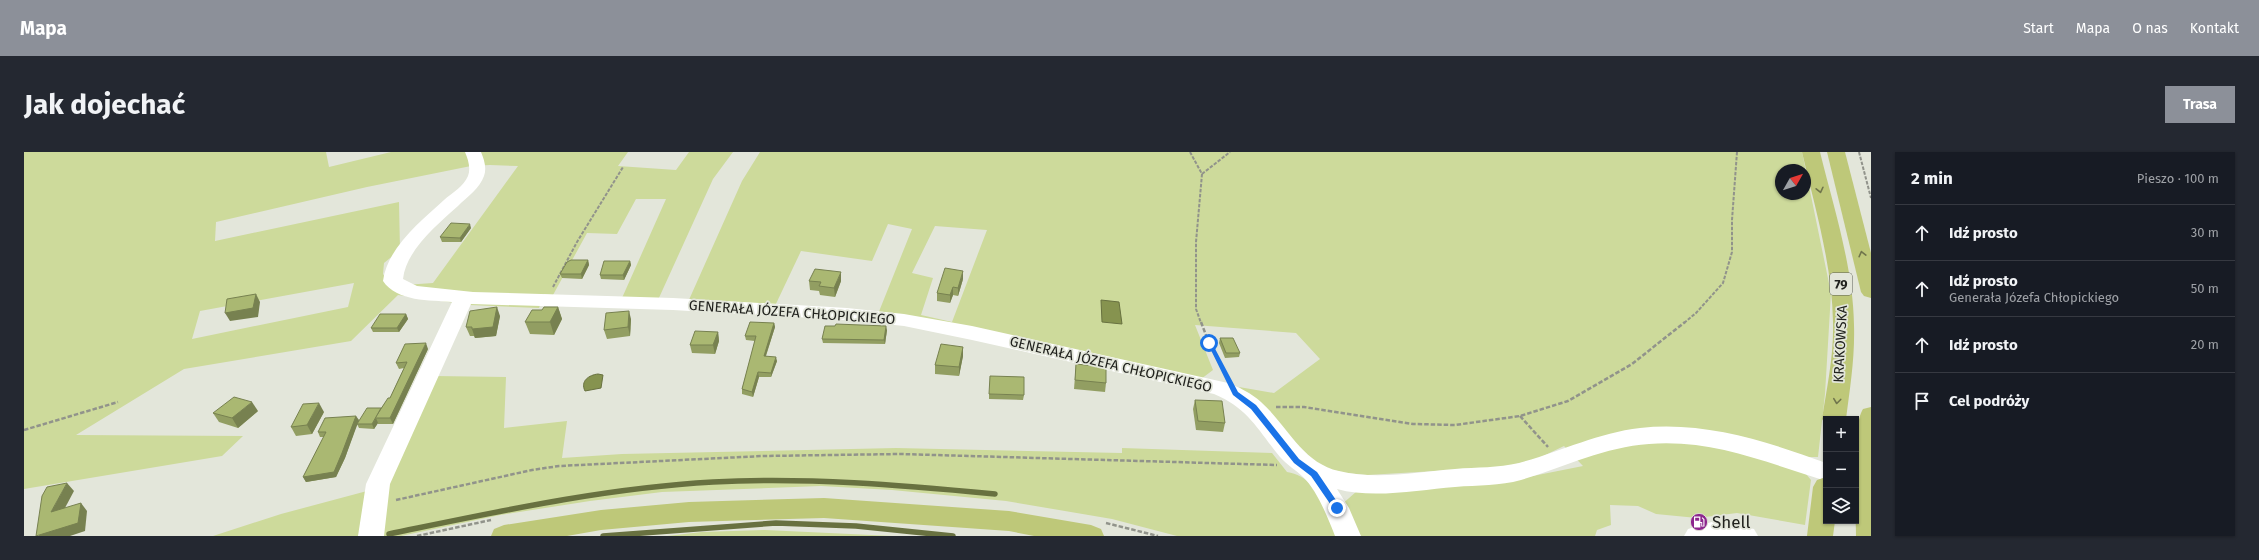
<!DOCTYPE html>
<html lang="pl">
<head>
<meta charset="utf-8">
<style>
	:root { --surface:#171b24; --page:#242831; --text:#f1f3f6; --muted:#9ea1a6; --line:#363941; --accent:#8c9099 }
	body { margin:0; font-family:"Fira Sans",sans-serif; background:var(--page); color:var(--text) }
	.controls { position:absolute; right:12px; bottom:12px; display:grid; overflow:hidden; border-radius:0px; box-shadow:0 1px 3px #0004 }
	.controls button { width:36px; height:36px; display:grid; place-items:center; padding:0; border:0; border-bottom:1px solid var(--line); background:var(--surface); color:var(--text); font:20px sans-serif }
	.compass { position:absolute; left:1751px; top:12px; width:36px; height:36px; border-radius:50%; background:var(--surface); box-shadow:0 1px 3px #0004; rotate:51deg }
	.stop { position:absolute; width:12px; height:12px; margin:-9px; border:3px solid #1a73e8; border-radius:50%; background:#fff }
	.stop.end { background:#1a73e8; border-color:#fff; box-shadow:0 1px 4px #0008 }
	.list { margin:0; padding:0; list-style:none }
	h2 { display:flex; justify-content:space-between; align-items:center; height:52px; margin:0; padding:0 16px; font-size:17px }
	h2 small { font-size:13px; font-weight:400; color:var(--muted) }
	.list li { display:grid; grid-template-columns:26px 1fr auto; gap:12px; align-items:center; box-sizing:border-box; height:56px; padding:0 16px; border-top:1px solid var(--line) }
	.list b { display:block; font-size:15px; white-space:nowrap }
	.list p { margin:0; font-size:13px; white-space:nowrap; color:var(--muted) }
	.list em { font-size:13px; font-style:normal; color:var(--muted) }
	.icon { flex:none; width:22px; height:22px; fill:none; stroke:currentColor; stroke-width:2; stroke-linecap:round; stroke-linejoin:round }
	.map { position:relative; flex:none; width:1847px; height:384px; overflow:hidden; border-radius:0px }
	header { display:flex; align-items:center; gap:24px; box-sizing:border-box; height:56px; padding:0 20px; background:var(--accent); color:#fff }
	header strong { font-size:19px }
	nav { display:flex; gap:22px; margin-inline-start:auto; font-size:14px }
	.intro { display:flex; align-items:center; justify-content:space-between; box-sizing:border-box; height:96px; padding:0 24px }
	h1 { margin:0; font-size:28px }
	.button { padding:10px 18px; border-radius:0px; background:var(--accent); color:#fff; font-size:14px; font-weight:700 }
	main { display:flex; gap:24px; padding:0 24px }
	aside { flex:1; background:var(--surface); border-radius:0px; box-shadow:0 1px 3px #0004 }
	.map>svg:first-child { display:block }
</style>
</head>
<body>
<header>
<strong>Mapa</strong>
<nav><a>Start</a><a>Mapa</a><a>O nas</a><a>Kontakt</a></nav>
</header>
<div class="intro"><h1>Jak dojechać</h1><a class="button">Trasa</a></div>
<main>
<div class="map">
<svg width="1847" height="384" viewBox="0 0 1847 384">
	<rect width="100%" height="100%" fill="#e3e6da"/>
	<g fill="#cdda9b" fill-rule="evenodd">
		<path d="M0,0H302L305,15L367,0H604L594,14L652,18L665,0H709L689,27L634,148L598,146L642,47H612L593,82L563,81L529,143L520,142L515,156L446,153L374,143L327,189L160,217L52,283L219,284L198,304L0,337ZM466,13L494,14L409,131L366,134L359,122L360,111L376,98L375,50L191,89L192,70L343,35L447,14ZM330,131L324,155L168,187L176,159Z"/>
		<path d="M736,0H1778L1807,141L1801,242L1794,305H1785L1782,322L1787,328L1781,373L1713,361L1673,366L1632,362L1614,354L1586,353L1587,373L1573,378L1571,384H1331L1316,354L1333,339L1489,328L1559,314L1540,294L1513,307L1480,315L1343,323L1299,319L1230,248L1215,235L1250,241L1296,207L1272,181L1171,173L1189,218L1177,227L854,162L888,77L864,72L848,109L777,99L750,156L664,150L718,29ZM1757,18H1781V42H1757ZM911,74L963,78L928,170L897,163L909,126L888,121Z"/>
		<path d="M411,224L482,225L480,276L543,269L538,306L598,302L872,296L1098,301V296L1248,301L1263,320C1293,324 1304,360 1314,384H1153L1088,367L982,349L868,338L797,334L638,340L566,349L476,363L377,384H189L257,362L343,339Z"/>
		<path d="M741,378L869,384H643L678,380Z"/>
	</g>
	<g fill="#86934f" stroke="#687140">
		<path d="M1077,148L1095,150L1098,172L1078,170Z"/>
		<path d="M574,222L579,223L577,236L561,239C556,229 565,223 574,222Z"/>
	</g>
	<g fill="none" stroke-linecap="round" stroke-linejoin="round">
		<g stroke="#687140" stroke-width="5.5">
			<path d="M365,382C472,360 580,336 689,330C783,325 877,333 971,342"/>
			<path d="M579,384L752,371L832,374L929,384"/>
		</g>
		<g stroke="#91938b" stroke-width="2" stroke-dasharray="3.5 1.5" stroke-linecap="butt">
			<path d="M1166,0L1178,22L1172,90V157L1177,171"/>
			<path d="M1835,0L1847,46"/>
			<path d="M1178,22L1206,0"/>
			<path d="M529,135L553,90L599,15"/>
			<path d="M1660,171L1672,161L1699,131L1708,100V68L1713,0"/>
		</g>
		<g stroke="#91938b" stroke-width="2.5" stroke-dasharray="4.5 2" stroke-linecap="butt">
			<path d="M1177,170L1185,191L1202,223"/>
			<path d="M1252,255H1280L1389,272L1431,273L1496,264L1544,249L1608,212L1661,170"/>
			<path d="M1496,264L1524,295"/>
			<path d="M0,278L94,250"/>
			<path d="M372,348L508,318L535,314L739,304L877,302L1253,313"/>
			<path d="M1082,371L1134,384"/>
			<path d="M393,384L467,368"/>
		</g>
		<g fill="#fff" fill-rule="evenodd">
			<path d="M441,0H457C460,7 463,16 460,24C456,36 443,45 434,54C414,72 382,98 379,127L393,134L449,140L649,146L823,156L880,162L948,174L1204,231C1216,236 1227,241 1237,250C1264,274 1277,310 1315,319C1352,328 1394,320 1431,317C1453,315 1474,316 1495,311C1536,300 1573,281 1616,276C1680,269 1742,289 1802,311V329C1743,311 1689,287 1625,292C1580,295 1541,315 1497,328C1476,334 1454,333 1431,335C1395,338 1348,347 1313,337L1325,356L1337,384H1311C1304,366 1293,338 1279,325C1272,318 1263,313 1256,305C1233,277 1225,257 1190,242L948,188L880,174L823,168L649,158L447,152L366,332L360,384H334L342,332L428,150C406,148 373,150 359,129C363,96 397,69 420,48C428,41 440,34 444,24C447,16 444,7 441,0Z"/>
			<path d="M1691,369L1730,377L1734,384H1660L1664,377Z"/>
		</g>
		<g fill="#bec879" fill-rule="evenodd">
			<path d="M1778,0H1796C1810,57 1829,114 1830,173C1831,205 1826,236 1822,267H1802V273L1798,267C1803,235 1810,203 1809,170C1808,112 1791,56 1778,0Z"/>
			<path d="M1803,0H1821L1847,101V146L1840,144L1837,140Z"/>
			<path d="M1847,255V384H1832C1832,357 1826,278 1839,257Z"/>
			<path d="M1802,325V369H1811L1809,384H1783L1789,335L1793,328Z"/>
			<path d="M800,346L985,359L1067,373L1077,377L1080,384H1010L985,379L800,366L665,370L577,378L543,384H467L470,377L480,373L577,358L665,350Z"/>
		</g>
	</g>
	<g fill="#929e62">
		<path d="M447,76L437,90H418L416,85Z"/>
		<path d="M564,108L565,113L558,127L538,126L536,122Z"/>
		<path d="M606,109L607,113L600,128L577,127L576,123Z"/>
		<path d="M939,127L934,144L929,143L926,151L913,149V141Z"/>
		<path d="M785,129H817L811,145L796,143L795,139L786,138Z"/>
		<path d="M534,155L538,167L530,183L506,182L501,170L518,158Z"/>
		<path d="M382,162L384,167L375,180H349L347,176Z"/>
		<path d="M476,164L472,184L451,186L450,184H446L442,175Z"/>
		<path d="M607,167L606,184L583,187L580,178Z"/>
		<path d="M750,171L751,175L742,204L753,209L747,225H735L729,245L718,242V237L731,189L722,188L721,184Z"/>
		<path d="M811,174L863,178L861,192L799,191L798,187Z"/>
		<path d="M694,180L695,189L691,202L668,201L666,193Z"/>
		<path d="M1196,186L1216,201L1215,205L1201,206L1195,191Z"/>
		<path d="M939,195V204L935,224L911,222V213Z"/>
		<path d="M404,197L369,272H354V271L350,277L335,276L333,272L321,306L312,325L282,330L279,325L300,285H296L294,280L335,268L334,270L357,256L366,246L380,216L375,217L372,211Z"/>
		<path d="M1052,212L1082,231L1081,240L1050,237Z"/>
		<path d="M965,242L1000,243L999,248L965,247Z"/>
		<path d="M1171,248L1201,271L1199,280L1172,278L1169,257Z"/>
		<path d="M234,259L214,276L195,270L189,261Z"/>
		<path d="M300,260L288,282L272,284L267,275Z"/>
	</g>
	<g fill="#778150">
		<path d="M446,72L447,76L437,90L436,86Z"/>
		<path d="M564,108L565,113L558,127L557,122Z"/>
		<path d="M606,109L607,113L600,128L599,123Z"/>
		<path d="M939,119V127L934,144V136Z"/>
		<path d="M817,120V129L811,145L810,136Z"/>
		<path d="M929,135V143L926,151V143Z"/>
		<path d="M232,142L236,150L234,165L206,169L201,161Z"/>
		<path d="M473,155L476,164L472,184L451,186L448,177Z"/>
		<path d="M534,155L538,167L530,183L526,170Z"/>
		<path d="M605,159L607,167L606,184L604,175Z"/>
		<path d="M382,162L384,167L375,180L373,176Z"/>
		<path d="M750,171L751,175L740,209V204Z"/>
		<path d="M862,174L863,178L861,192L860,188Z"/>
		<path d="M694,180L695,189L691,202L689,193Z"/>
		<path d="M402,191L404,197L369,272L366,266Z"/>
		<path d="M939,195V204L935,224V215Z"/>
		<path d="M752,205L753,209L747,225V221Z"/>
		<path d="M734,220L735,225L729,245L728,240Z"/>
		<path d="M228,250L234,259L214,276L208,266Z"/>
		<path d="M295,251L300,260L288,282L283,273Z"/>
		<path d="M332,264L335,268L321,306L312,325L282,330L279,325Z"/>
		<path d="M352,266L354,271L350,277L348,272Z"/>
		<path d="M43,331L50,339L34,369L27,360Z"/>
		<path d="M57,351L63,359L61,379L46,384H14Z"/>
	</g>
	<g fill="#aab872" stroke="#778150">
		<path d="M427,71L446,72L436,86L416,85Z"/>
		<path d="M547,108H564L557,122H536L543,110Z"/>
		<path d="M580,109H606L599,123H576Z"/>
		<path d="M921,116L939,119L934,136L929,135L926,143L913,141Z"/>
		<path d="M791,117L817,120L810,136L795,134L797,130L785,129Z"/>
		<path d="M232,142L229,156L201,161L203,147Z"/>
		<path d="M473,155L469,175L448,177V175H442L446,159Z"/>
		<path d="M520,155H534L526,170H501L508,158H518Z"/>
		<path d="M605,159L604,175L580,178L582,161Z"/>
		<path d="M356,162H382L373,176H347Z"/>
		<path d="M726,170L750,171L740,204L752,205L747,221L734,220L728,240L718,237L732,184H721Z"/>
		<path d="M812,172L862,174L860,188L798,187L801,174H811Z"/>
		<path d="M671,179L694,180L689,193H666Z"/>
		<path d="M1196,186H1209L1216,201H1202Z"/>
		<path d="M402,191L366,266H351L364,246H366L383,210L372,211L381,192Z"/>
		<path d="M917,192L939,195L935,215L911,213Z"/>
		<path d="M1052,212L1082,215V231L1051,228Z"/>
		<path d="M966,224L1000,225V243L965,242Z"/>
		<path d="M210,245L228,250L208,266L189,261Z"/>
		<path d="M1171,248L1198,249L1201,271L1174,269Z"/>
		<path d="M295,251L283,273L267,275L279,252Z"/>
		<path d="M343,256H357L348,272H333Z"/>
		<path d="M332,264L318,301L310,320L279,325L302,280H294L301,266Z"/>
		<path d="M43,331L27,360L57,351L54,371L12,384L18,344L23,335Z"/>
	</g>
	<defs><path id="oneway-chevron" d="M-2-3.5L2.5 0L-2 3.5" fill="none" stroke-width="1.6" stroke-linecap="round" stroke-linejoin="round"/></defs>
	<g stroke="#70754c">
		<use href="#oneway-chevron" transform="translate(1796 38) rotate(77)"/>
		<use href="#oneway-chevron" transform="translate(1838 102) rotate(-104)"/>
		<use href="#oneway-chevron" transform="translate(1813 249) rotate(97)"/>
	</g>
	<path fill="#1a73e8" d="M1183,190L1188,191L1214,240L1232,253L1275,307L1293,320L1316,354V359H1311L1287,324L1270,311L1227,257L1209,243Z"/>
	<defs>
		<symbol id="fuel-disc" viewBox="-11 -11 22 22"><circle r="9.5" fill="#8c268d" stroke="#e3e6da"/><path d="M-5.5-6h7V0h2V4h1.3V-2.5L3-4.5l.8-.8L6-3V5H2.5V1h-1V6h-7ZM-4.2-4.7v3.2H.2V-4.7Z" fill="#fff"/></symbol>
	</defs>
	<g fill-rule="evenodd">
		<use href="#fuel-disc" x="1665" y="360" width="20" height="20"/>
	</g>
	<g text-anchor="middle" stroke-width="3.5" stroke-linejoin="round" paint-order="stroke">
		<rect fill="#e3e6da" stroke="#5b5d56" stroke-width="1" x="1806" y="121" width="22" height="22" rx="3"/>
		<g font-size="13" font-weight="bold" fill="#21221e">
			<text x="1817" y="137">79</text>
		</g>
		<g font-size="14" fill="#21221e" stroke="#e3e6da">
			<text transform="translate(768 160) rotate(4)" y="5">GENERAŁA JÓZEFA CHŁOPICKIEGO</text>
			<text transform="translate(1816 192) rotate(-87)" y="5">KRAKOWSKA</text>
			<text transform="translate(1087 212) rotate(13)" y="5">GENERAŁA JÓZEFA CHŁOPICKIEGO</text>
		</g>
		<g font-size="17" fill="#21221e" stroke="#e3e6da" text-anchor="start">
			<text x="1688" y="376">Shell</text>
		</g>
	</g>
</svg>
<div class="controls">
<button>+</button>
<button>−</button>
<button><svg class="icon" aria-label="layers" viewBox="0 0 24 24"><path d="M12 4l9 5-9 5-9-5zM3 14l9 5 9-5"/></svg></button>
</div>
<svg class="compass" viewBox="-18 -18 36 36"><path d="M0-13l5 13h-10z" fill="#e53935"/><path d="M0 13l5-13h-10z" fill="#9ea1a6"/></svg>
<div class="stop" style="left:1185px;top:191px"></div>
<div class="stop end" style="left:1313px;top:356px"></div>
</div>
<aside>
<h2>2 min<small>Pieszo · 100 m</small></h2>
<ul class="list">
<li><svg class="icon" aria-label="ahead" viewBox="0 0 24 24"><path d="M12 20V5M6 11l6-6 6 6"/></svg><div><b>Idź prosto</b></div><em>30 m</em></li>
<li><svg class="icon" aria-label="ahead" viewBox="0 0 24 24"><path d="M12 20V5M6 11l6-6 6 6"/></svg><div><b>Idź prosto</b><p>Generała Józefa Chłopickiego</p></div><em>50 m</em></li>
<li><svg class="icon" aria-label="ahead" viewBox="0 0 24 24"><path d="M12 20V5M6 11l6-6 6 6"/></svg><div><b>Idź prosto</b></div><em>20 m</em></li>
<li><svg class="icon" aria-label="arrive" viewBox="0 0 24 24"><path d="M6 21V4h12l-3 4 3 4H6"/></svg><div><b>Cel podróży</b></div></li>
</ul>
</aside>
</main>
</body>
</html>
